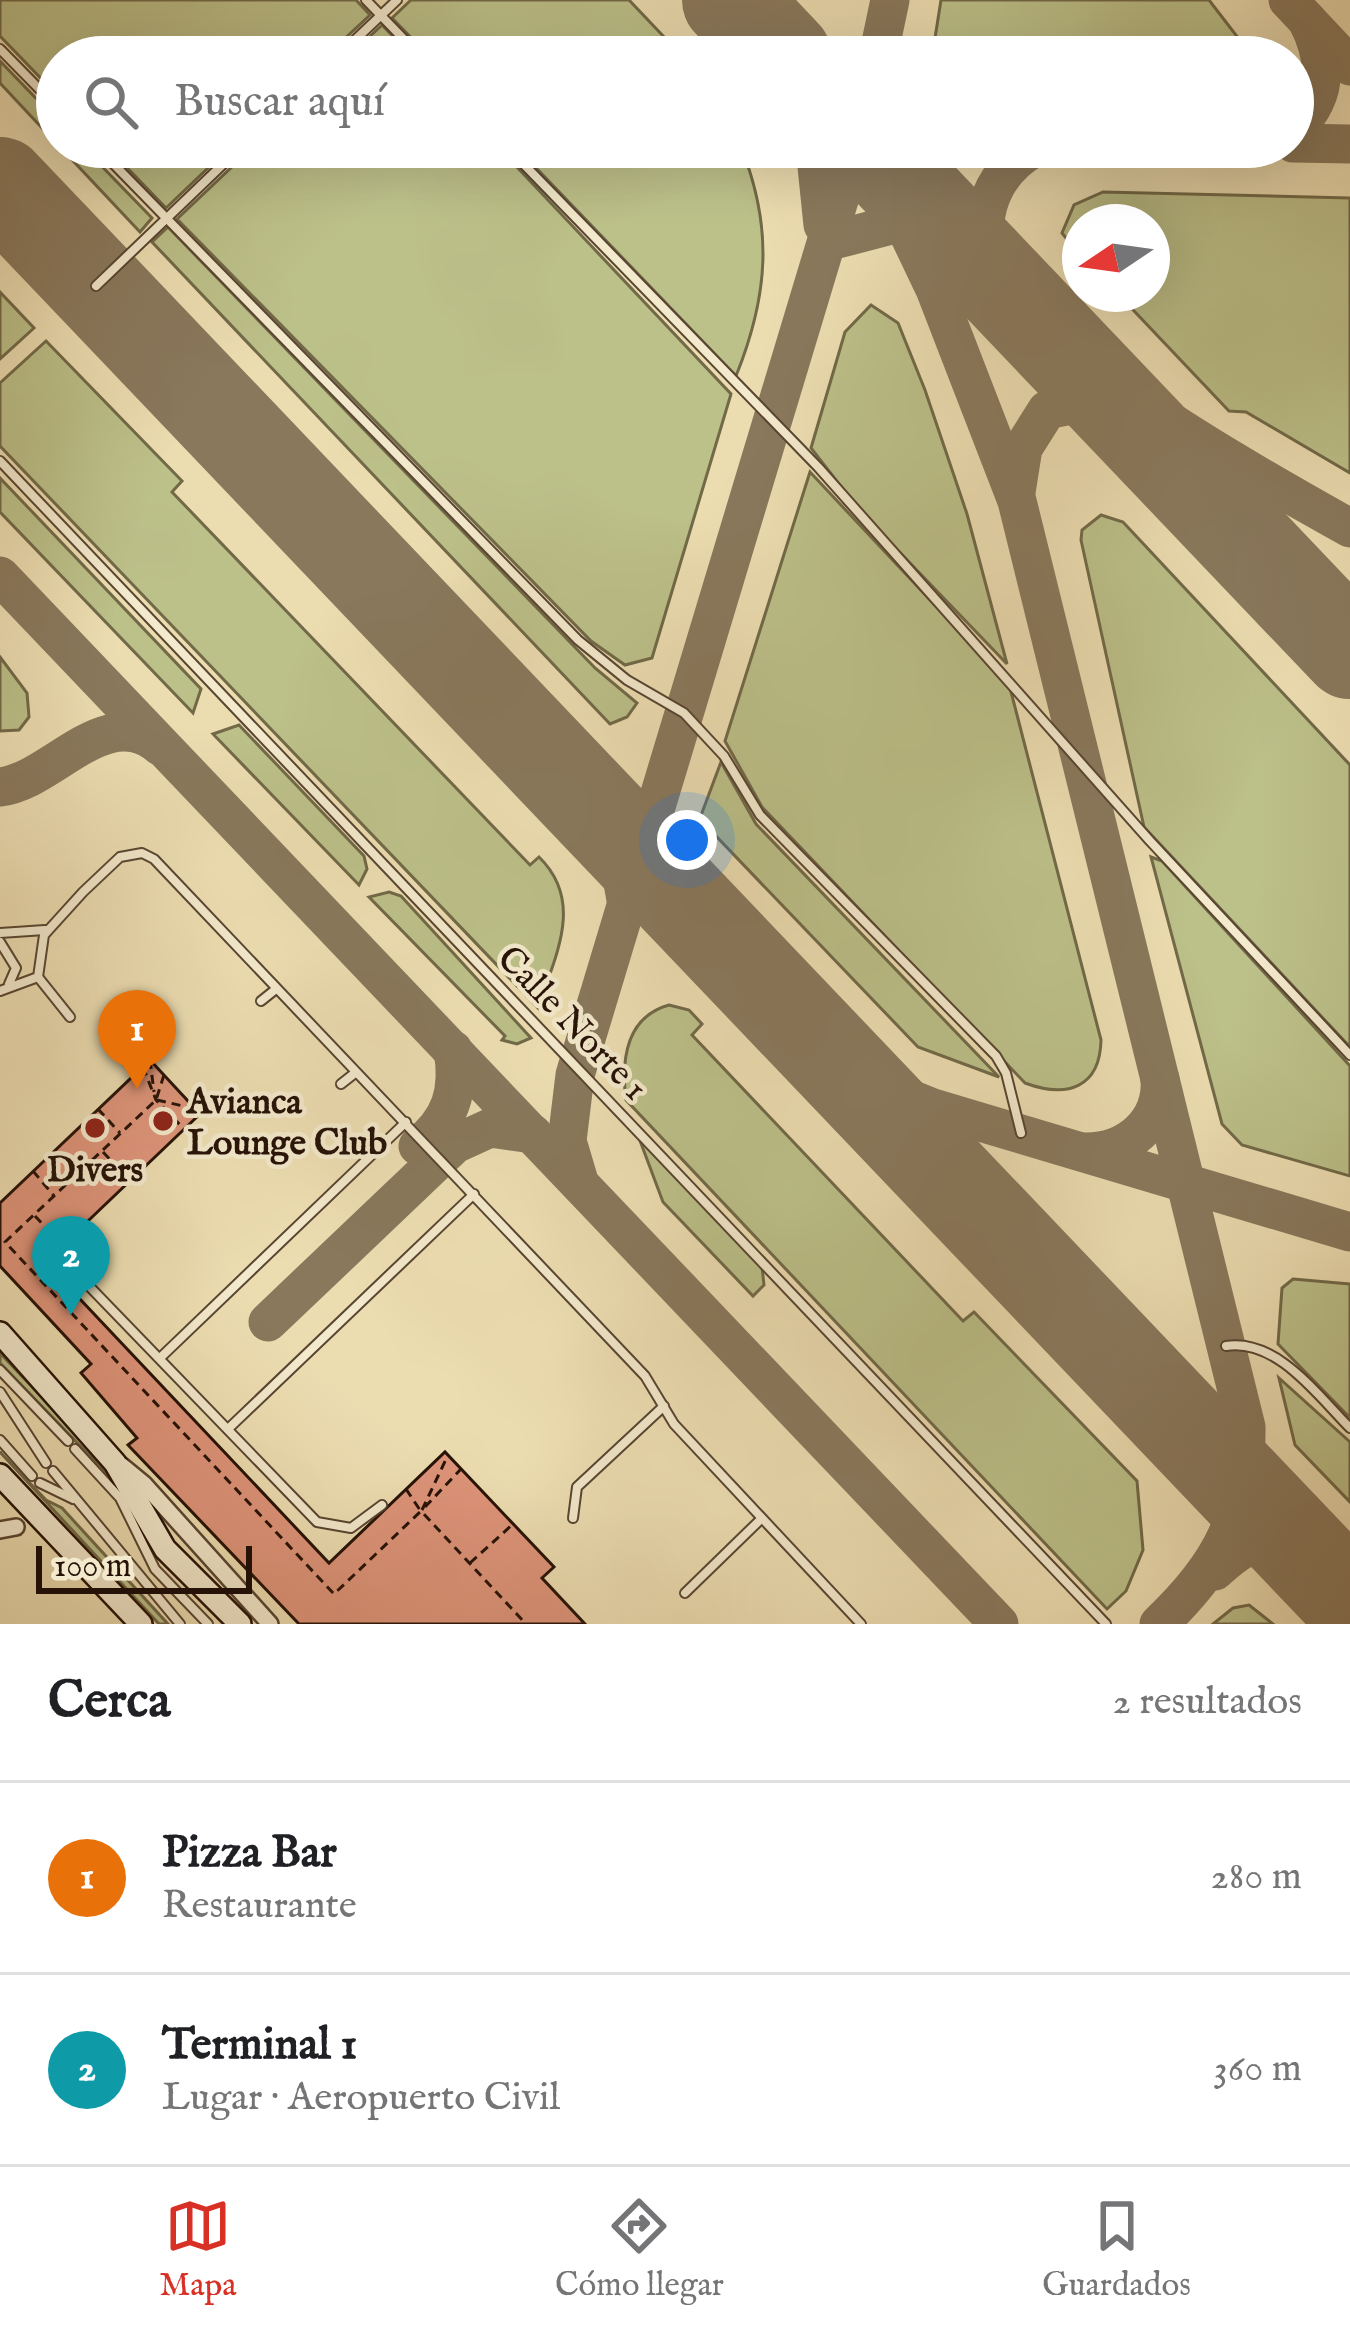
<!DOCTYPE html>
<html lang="es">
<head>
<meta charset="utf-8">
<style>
	:root { --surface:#fff; --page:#f2f2f2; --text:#202124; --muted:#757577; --line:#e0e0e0; --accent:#d93025 }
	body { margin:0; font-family:"IM FELL English",serif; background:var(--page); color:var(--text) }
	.compass { position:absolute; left:1062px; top:204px; width:108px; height:108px; border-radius:50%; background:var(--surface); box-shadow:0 12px 48px #0002; rotate:257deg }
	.scale { position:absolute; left:36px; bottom:30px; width:216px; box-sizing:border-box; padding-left:12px; border:6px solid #261207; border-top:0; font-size:33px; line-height:42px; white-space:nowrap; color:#261207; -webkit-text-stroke:9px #f3e9cc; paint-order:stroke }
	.you { position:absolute; left:687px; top:840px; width:42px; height:42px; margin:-30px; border:9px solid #fff; border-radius:50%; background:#1a73e8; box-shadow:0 0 0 18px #1a73e833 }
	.badge { display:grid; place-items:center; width:78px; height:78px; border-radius:50%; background:var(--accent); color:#fff; font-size:39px; font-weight:700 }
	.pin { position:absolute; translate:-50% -99px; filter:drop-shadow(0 3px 6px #0008) }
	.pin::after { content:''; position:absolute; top:63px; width:42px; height:36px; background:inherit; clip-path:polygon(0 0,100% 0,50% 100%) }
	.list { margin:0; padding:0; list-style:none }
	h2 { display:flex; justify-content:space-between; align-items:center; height:156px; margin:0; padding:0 48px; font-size:51px }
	h2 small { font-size:39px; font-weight:400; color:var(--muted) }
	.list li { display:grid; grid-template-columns:78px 1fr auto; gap:36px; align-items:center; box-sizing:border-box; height:192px; padding:0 48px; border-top:3px solid var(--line) }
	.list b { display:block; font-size:45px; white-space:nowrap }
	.list p { margin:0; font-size:39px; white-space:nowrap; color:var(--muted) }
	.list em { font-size:39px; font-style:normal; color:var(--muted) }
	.icon { flex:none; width:66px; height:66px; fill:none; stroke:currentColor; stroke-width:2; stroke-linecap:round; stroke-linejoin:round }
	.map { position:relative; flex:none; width:1350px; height:1624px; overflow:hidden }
	.search { position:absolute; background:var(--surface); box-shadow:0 12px 48px #0002; left:36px; right:36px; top:36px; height:132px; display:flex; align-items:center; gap:30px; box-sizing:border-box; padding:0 42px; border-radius:66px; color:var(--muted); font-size:45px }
	.sheet { height:540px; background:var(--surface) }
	nav { display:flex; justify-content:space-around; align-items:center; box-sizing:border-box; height:168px; border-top:3px solid var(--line); background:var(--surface); font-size:33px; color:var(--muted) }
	nav a { display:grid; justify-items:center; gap:6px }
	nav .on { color:var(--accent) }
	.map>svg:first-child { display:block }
</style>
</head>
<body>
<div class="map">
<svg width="1350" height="1624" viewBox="0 0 1350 1624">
	<rect width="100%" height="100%" fill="#ecddb1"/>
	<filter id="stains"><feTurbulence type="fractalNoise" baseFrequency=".00167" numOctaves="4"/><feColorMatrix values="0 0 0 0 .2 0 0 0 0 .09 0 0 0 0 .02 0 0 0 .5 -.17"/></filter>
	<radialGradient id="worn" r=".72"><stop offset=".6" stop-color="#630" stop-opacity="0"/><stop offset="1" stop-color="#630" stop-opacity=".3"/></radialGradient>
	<g fill="#bcc089" stroke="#716948" stroke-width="3">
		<path d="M0,0H356L370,15L325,57H57V95L0,36Z"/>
		<path d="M411,0H629L683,57H430L392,18Z"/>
		<path d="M941,0H1209L1239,39L1240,57H932Z"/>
		<path d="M382,25L413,57H348Z"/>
		<path d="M0,61L57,120V144L0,83Z"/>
		<path d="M60,147H83L152,218L140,232Z"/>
		<path d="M107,147H230L166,208Z"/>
		<path d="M253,147H498L731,394L652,658L625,665L591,641L177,219Z"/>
		<path d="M516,147H741C773,227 769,294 736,376Z"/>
		<path d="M1103,192L1350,198V473L1246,412L1229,411L1118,294H1152V222H1080V256L1062,233L1074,205Z"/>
		<path d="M168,227L595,668L637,703L627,717L610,724L152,242Z"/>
		<path d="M0,292L34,328L0,359Z"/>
		<path d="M871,305L898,323L925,390L967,514L1007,664L860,511L811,448L845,332Z"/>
		<path d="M46,341L182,481L172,492L530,865L539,857C585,902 555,956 538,1008L0,446V383Z"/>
		<path d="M810,472L1009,684L1101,1040C1100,1087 1068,1099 1025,1083L762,807L725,741Z"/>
		<path d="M0,478L201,689L193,713L0,512Z"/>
		<path d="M1101,515L1123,522L1350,765V1047L1144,827L1081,540L1082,530Z"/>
		<path d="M0,657L27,693L29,717L19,730L0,731Z"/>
		<path d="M239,725L364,856L367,869L359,885L213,734Z"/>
		<path d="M721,762L756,824L999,1077L918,1047L713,833L705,841L700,818Z"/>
		<path d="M1151,857L1162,861L1350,1066V1176L1242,1145L1222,1124Z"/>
		<path d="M389,892L401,896L531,1038L517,1044L502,1040L505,1036L369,897Z"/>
		<path d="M669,1005L689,1010L702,1024L692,1035L963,1321L974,1312L1137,1481L1143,1550L1126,1591L1107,1609L626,1100C621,1060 626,1017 669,1005Z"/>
		<path d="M639,1138L762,1267L764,1285L753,1296L663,1202Z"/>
		<path d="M1293,1279L1350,1284V1418L1278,1344L1282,1288Z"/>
		<path d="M0,1353L94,1452L118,1485L0,1363Z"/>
		<path d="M1279,1378L1350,1442V1502L1295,1445Z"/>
		<path d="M0,1452L46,1500L62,1508L168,1624H159Z"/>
		<path d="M1249,1605L1273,1624H1213L1233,1608Z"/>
	</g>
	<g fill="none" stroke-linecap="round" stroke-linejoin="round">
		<g stroke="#89785c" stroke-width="39">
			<path d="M1288,0L1350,66"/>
			<path d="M776,49L780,57"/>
			<path d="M878,57L890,0"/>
			<path d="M1293,130C1328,98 1328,61 1307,20"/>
			<path d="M1293,143L1350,144"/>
			<path d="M815,147L823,225"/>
			<path d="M853,147L903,222L935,289L1017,501L1246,1427C1247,1516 1222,1564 1159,1624"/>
			<path d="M830,241L903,222L954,235"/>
			<path d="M997,280C970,232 987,173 1036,147"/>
			<path d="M1046,331C1139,408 1244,469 1350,528"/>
			<path d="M1016,492L1023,448L1047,410L1082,403L1123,414"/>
			<path d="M0,576L999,1624"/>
			<path d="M0,787C53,781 105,700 160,746"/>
			<path d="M587,799L617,848L626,900"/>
			<path d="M656,819L671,877L715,934"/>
			<path d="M818,1044L886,1089L933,1108L1350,1232"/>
			<path d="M418,1146C451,1120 460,1091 453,1050"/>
			<path d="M1084,1152C1127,1153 1163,1123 1160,1079"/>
			<path d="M578,1178L567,1141L575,1075L855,147"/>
			<path d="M268,1322L455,1144L490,1128L533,1134"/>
			<path d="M1215,1571C1241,1547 1264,1531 1299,1547"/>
		</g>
		<g stroke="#89785c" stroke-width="96">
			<path d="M730,0L784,57"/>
			<path d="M870,147L1350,651"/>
			<path d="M0,185L1350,1601"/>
		</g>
	</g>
	<path fill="#de947a" stroke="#261207" stroke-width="3" d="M150,1060L200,1114L45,1262L329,1563L445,1452L554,1567L542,1578L585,1624H299L128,1445L137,1438L81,1373L91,1364L0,1266V1203Z"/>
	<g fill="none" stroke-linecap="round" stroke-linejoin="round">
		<defs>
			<g id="lane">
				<path d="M366,0L421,57"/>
				<path d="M0,49L57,107"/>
				<path d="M337,57L397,0"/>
				<path d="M97,147L578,640L627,680L684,713L724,756L760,815L996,1056L1006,1073L1021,1133"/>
				<path d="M507,147L818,467L1150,841L1350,1055"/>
				<path d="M96,286L241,147"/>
				<path d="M0,461L1106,1624"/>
				<path d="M0,933L45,930"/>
				<path d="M0,942L16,968L9,984"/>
				<path d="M38,977L70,1017"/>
				<path d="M0,991L38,977L44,935L83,892L120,857L142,853L154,859L645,1376L674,1424L861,1624"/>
				<path d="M261,1001L276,989"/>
				<path d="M341,1084L355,1073"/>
				<path d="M59,1255L317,1522L351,1528L382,1505"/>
				<path d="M1226,1346C1277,1338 1318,1396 1350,1428"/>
				<path d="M160,1358L406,1122"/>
				<path d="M0,1370L68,1441"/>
				<path d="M0,1392L46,1463"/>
				<path d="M228,1429L474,1194"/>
				<path d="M0,1440L32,1476"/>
				<path d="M75,1449L120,1498L155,1569L208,1624"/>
				<path d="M53,1471L180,1624"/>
				<path d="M40,1483L73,1499"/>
				<path d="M573,1518L577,1487L664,1406"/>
				<path d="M685,1593L760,1520"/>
			</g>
			<g id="street">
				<path d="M121,1465L144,1484L270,1624"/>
				<path d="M0,1530L16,1527"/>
			</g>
			<g id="secondary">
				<path d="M0,1333L115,1463L165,1549L240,1624"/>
				<path d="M0,1475L141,1624"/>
			</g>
		</defs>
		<use href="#lane" stroke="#584532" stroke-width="12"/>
		<use href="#street" stroke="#584532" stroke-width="20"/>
		<use href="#secondary" stroke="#261207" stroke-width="26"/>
		<g stroke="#261207" stroke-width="3" stroke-dasharray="9 6" stroke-linecap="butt">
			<path d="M150,1060L154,1092"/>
			<path d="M143,1067L156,1100L184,1129"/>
			<path d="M164,1075L156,1100L5,1242L334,1594L421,1511L526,1624"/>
			<path d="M157,1100L196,1109"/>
			<path d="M98,1109L120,1133"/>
			<path d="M103,1152L130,1181"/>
			<path d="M33,1171L54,1196"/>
			<path d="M35,1216L61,1244"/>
			<path d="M406,1489L420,1510"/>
			<path d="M425,1507L461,1469"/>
			<path d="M422,1510L448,1455"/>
			<path d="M470,1563L513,1524"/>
		</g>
		<use href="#lane" stroke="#f3e9cc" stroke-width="8"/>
		<use href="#street" stroke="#f3e9cc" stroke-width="15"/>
		<use href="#secondary" stroke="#f3e9cc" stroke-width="21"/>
	</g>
	<g fill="#8f2418" stroke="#f3e9cc" stroke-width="4.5">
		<circle cx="163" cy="1121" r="12"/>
		<circle cx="95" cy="1128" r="12"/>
	</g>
	<g text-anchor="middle" stroke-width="9" stroke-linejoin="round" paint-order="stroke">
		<g font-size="36" fill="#261207" stroke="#f3e9cc">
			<text transform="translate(574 1022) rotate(46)" y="13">Calle Norte 1</text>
		</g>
		<g font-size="36" font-weight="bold" fill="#261207" stroke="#f3e9cc" text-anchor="start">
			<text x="187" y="1113">Avianca<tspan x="187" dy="41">Lounge Club</tspan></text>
			<text x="95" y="1181" text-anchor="middle">Divers</text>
		</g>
	</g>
	<rect width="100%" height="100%" filter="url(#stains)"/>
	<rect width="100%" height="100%" fill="url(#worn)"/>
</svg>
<svg class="compass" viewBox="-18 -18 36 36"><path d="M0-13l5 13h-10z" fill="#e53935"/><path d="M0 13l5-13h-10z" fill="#757577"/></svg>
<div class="scale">100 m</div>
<div class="you"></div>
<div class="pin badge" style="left:137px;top:1089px;background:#e8710a">1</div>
<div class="pin badge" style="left:71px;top:1315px;background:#0f9aa8">2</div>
<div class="search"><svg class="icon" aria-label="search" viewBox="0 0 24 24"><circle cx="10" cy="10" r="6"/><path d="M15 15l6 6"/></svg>Buscar aquí</div>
</div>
<section class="sheet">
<h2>Cerca<small>2 resultados</small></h2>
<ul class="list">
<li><span class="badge" style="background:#e8710a">1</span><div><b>Pizza Bar</b><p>Restaurante</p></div><em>280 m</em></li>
<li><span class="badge" style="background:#0f9aa8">2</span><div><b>Terminal 1</b><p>Lugar · Aeropuerto Civil</p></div><em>360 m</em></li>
</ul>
</section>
<nav>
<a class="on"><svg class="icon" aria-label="map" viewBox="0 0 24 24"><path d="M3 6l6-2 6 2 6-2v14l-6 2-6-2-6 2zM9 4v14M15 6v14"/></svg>Mapa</a>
<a><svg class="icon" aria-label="directions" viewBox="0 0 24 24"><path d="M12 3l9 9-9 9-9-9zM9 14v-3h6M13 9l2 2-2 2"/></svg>Cómo llegar</a>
<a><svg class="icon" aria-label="saved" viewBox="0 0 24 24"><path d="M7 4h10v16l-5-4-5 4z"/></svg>Guardados</a>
</nav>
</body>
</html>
